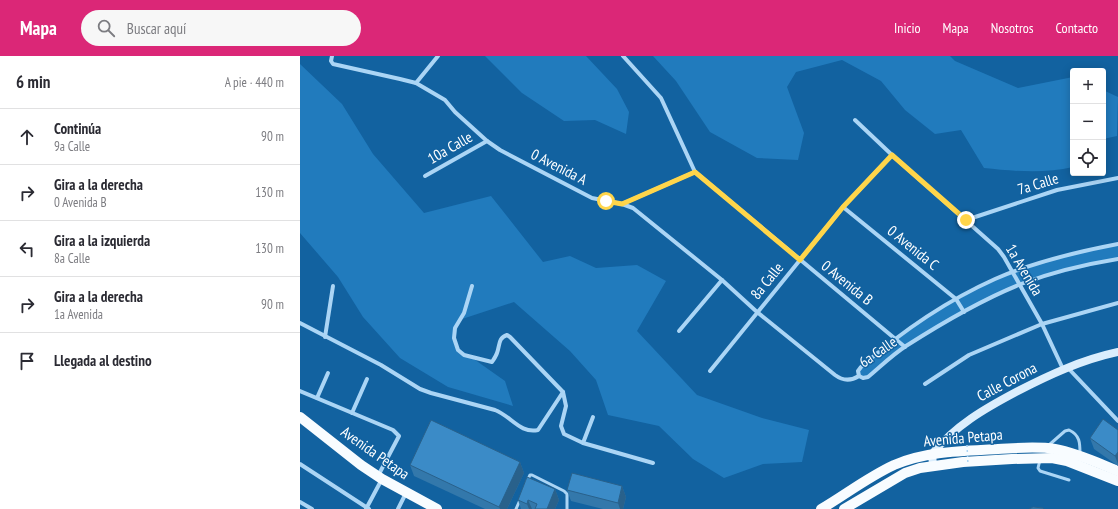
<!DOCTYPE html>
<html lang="es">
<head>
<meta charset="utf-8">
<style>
	:root { --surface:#fff; --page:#f7f7f7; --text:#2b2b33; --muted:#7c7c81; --line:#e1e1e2; --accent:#db2777 }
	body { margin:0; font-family:"PT Sans Narrow",sans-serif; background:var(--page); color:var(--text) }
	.controls { position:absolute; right:12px; top:12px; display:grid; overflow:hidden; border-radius:4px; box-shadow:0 2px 10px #0003 }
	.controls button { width:36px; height:36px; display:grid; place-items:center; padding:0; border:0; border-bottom:1px solid var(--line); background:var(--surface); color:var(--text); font:20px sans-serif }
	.stop { position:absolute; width:12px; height:12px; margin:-9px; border:3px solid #ffd54a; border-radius:50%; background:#fff }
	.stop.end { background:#ffd54a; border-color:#fff; box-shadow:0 1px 4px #0008 }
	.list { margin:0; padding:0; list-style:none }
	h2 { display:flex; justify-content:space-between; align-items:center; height:52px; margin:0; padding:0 16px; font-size:17px }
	h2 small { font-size:13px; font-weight:400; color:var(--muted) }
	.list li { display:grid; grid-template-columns:26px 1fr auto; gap:12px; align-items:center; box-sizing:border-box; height:56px; padding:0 16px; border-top:1px solid var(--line) }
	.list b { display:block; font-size:15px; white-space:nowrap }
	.list p { margin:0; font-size:13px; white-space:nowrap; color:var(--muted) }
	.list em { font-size:13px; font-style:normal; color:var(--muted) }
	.icon { flex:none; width:22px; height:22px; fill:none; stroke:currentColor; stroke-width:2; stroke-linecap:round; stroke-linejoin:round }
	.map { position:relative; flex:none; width:818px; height:453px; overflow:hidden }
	header { display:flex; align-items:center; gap:24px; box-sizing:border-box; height:56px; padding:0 20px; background:var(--accent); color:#fff }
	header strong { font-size:19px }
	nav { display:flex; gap:22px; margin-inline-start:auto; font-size:14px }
	.search { width:280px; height:36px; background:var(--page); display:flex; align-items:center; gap:10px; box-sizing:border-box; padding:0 14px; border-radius:22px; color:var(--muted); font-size:15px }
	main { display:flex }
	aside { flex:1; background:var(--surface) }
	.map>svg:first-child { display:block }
</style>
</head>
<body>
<header>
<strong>Mapa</strong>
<div class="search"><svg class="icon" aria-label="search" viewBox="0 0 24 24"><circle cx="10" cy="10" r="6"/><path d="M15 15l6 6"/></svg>Buscar aquí</div>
<nav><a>Inicio</a><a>Mapa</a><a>Nosotros</a><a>Contacto</a></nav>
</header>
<main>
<aside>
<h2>6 min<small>A pie · 440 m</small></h2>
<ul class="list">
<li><svg class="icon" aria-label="ahead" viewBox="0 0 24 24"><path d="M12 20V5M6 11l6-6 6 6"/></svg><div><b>Continúa</b><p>9a Calle</p></div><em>90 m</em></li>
<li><svg class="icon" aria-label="right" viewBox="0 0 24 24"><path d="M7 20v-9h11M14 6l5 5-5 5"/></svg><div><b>Gira a la derecha</b><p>0 Avenida B</p></div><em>130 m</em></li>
<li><svg class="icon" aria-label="left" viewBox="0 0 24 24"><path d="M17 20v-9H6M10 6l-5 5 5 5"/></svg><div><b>Gira a la izquierda</b><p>8a Calle</p></div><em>130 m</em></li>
<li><svg class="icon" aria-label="right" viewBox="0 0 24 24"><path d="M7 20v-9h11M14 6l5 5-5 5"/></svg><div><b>Gira a la derecha</b><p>1a Avenida</p></div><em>90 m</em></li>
<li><svg class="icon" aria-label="arrive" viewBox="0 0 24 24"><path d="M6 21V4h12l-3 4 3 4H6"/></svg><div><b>Llegada al destino</b></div></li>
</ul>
</aside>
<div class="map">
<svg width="818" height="453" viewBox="0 0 818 453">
	<rect width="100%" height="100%" fill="#1262a0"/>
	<g fill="#217bbd">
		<path d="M185,0H286L317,33L329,56L326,78L295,64L264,65L222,37Z"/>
		<path d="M353,0H650L655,5L718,32L773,21V111C744,118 712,115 684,112L661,74L635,78L605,54L581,25L542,4L496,16L487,31L504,77L498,104L457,102L410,76L376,25Z"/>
		<path d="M0,8L42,48L73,98L124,157L191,140L243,206L270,200L296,212L337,209L366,225L337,275L397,339L462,362L509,374L502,406L463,408L424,422L393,403L359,370L308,359L296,324L270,295L214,246L159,264L154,289L205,325L213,350L148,331L100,302L63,261L38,221L0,177Z"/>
		<path d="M803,34L818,41L817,80L803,83Z"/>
		<path d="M818,188V203L734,224L692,241L605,291L568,321L562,322L558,315L561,311L630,259L695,223L739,207Z"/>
	</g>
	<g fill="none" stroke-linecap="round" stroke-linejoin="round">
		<g stroke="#abd5f5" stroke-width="3">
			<path d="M749,389L765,375L769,374C780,379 780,387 780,398"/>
			<path d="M740,404L738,412L740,415L769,424"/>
			<path d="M227,425L230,419H232L264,435L267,438V453"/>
			<path d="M216,453L220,444"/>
		</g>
		<g stroke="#abd5f5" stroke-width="4">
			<path d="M32,0L31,5L33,8L100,23L116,27L145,44L155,56L187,85L200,94L292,142L322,148L333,152L422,224L457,256L535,319C543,325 551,325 559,320"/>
			<path d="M323,0L361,42L395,116L605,291"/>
			<path d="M116,27L138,0"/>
			<path d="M555,64L592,99L698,193L704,201L742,268L763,313"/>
			<path d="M125,120L187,85"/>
			<path d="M322,148L395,116"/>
			<path d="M543,151L656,243L664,256"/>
			<path d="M666,164L757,134L818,122"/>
			<path d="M818,188C776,196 734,206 695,223C646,245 601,276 561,311L558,315L559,320L563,322L568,321C580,311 592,299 606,290C642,267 681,244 721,228C750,217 787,208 818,203"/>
			<path d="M172,230L164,257L155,272L154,282L158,294L164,299L192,306C194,303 196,300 197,297C200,289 198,282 207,279L210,281L263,336L266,350L261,370L264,378L283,387L353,407"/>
			<path d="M0,267L81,309L120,333L131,337L195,354C211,360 220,378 238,374L263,336"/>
			<path d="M379,275L422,224"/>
			<path d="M25,281L33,230"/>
			<path d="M768,312L818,365"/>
			<path d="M410,315L543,151L592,99"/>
			<path d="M625,328L669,299L742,268L818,247"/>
			<path d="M0,335L93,374L99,380L78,420"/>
			<path d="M17,342L28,317"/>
			<path d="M52,357L67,323"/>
			<path d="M283,387L293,361"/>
			<path d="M0,408L69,453"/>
			<path d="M0,446L12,453"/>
			<path d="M66,453L82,423"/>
			<path d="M98,453L106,437"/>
		</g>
		<path stroke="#dbeefd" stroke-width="8" d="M633,409L632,398C656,369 684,353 716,336C749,319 781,304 818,296"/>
		<g stroke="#f8fcff" stroke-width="10">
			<path d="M0,361L61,409L82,423L137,453"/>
			<path d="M521,453C545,439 568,421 594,409C627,395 662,395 698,393C717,392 736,390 755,393C777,397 798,407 818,415"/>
			<path d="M544,453L605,417L620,412L663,406L712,403L752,402L767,405L818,425"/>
		</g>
		<path stroke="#abd5f5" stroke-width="1.5" stroke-dasharray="2 3" stroke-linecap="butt" d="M667,389L668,409"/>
	</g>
	<g fill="#3378ab">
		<path d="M818,374V410L794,393L790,382Z"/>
		<path d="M220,406L224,417L207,453H185L114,420L110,409Z"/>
		<path d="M322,430L326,441L323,453H303L271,445L267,434Z"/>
		<path d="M255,433L259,444L255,453H221L218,444Z"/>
	</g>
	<g fill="#29618b">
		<path d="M818,396V408L815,400Z"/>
		<path d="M220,406L224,417L207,453H200L199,451Z"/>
		<path d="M322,430L326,441L323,453H320L318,447Z"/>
		<path d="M255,433L259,444L255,453H247Z"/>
		<path d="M228,444L232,453H229L227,448Z"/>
	</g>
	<g fill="#3b8bc7" stroke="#29618b">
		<path d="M803,363L818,374V396L815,400L790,382Z"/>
		<path d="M131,364L220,406L199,451L110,409Z"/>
		<path d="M272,417L322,430L318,447L267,434Z"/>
		<path d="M227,421L255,433L247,453H235L237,448L228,444L227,448L218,444Z"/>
		<path d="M733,451L743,452L744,453H729Z"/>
	</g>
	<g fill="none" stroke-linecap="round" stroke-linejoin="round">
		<path stroke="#ffd54a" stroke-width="5" d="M306,145L322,148L395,116L500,204L543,151L592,99L666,164"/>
	</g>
	<g text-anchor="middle" stroke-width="3" stroke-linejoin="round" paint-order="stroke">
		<g font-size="15" fill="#fff" stroke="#1262a0">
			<text transform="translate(150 92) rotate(-30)" y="5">10a Calle</text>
			<text transform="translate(259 111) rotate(27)" y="5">0 Avenida A</text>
			<text transform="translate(738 128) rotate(-17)" y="5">7a Calle</text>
			<text transform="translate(613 192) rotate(39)" y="5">0 Avenida C</text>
			<text transform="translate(724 214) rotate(59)" y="5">1a Avenida</text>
			<text transform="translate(467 225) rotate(-51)" y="5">8a Calle</text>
			<text transform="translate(547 227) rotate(39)" y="5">0 Avenida B</text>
			<text transform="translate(578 296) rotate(-35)" y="5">6a Calle</text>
			<text transform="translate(707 326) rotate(-28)" y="5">Calle Corona</text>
			<text transform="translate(663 382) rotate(-5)" y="5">Avenida Petapa</text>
			<text transform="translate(75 397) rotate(35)" y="5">Avenida Petapa</text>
		</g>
	</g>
</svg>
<div class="controls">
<button>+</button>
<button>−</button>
<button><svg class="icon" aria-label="locate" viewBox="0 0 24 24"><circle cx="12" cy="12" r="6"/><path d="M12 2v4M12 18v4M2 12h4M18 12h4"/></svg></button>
</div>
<div class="stop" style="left:306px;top:145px"></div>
<div class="stop end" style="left:666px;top:164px"></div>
</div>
</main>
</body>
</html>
